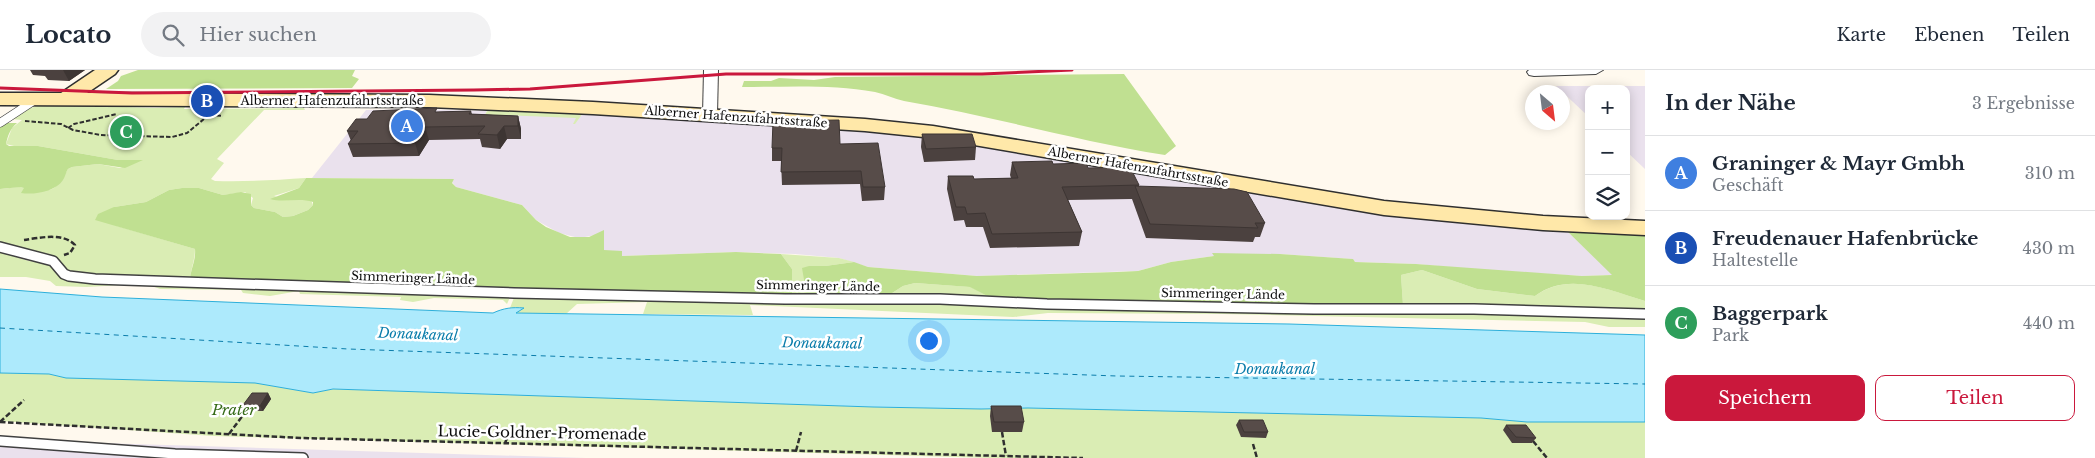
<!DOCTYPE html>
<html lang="de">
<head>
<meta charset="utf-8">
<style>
	:root { --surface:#fff; --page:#f2f2f3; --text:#1f2937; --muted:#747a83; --line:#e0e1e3; --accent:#ca183c }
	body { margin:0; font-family:"Libre Baskerville",serif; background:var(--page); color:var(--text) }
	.controls { position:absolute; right:15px; top:15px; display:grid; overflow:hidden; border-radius:10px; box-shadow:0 2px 12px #0003 }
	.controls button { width:45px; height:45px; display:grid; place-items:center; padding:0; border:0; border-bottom:1px solid var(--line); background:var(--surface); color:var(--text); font:25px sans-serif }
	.compass { position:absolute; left:1525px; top:15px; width:45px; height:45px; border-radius:50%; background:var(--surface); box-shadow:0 2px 12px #0003; rotate:152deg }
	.you { position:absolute; left:928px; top:270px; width:18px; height:18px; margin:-12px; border:4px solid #fff; border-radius:50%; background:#1a73e8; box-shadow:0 0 0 8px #1a73e833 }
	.badge { display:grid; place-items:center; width:32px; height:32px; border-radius:50%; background:var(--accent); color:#fff; font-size:16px; font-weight:700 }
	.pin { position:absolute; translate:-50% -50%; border:2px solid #fff; box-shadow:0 1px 5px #0006 }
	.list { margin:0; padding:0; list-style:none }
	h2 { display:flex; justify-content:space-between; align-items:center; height:65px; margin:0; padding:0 20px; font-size:21px }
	h2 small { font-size:16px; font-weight:400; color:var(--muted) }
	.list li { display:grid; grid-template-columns:32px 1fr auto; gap:15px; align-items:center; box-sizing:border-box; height:75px; padding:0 20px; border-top:1px solid var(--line) }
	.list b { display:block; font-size:19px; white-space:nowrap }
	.list p { margin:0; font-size:16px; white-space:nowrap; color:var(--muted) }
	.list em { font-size:16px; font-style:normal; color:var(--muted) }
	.actions { display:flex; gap:10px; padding:15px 20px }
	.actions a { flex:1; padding:11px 0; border:1px solid var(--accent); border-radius:10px; text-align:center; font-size:18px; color:var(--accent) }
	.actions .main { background:var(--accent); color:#fff }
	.icon { flex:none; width:28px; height:28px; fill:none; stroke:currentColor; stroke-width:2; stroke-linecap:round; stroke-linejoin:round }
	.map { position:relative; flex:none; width:1645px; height:388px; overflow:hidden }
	header { display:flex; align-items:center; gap:30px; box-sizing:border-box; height:70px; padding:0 25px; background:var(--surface); border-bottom:1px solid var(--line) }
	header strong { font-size:24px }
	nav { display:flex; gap:28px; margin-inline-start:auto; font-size:18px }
	.search { width:350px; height:45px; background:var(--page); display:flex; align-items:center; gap:12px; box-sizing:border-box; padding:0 18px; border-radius:28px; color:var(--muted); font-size:19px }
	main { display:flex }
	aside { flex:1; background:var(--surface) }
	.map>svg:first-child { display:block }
</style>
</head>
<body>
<header>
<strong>Locato</strong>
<div class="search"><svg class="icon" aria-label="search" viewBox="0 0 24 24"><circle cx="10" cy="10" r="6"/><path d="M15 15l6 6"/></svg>Hier suchen</div>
<nav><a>Karte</a><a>Ebenen</a><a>Teilen</a></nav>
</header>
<main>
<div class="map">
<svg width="1645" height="388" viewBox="0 0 1645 388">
	<rect width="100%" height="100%" fill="#fff9ee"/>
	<g fill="#eae1ed">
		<path d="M1556,16H1645V99L1626,81V19H1589V47Z"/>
		<path d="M412,39L487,41L482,51L504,45L545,41L828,57L937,68L1351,139L1444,151L1567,161L1613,205L1582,206L1484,200L1416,194L1355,192L1352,189L1280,184L1214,186L1171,192L1138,201L977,206L868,197L839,188L795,184L736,182L621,186L622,181H604L596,165L579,168L559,163L536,150L522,135L456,117L452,112L454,109L312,108L366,40Z"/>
		<path d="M0,366L101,373L586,388H0Z"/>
	</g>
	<g fill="#daedb4">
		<path d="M44,34L154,38L185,37L184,39L304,38L305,40H264L217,89L224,93L211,109L215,111C246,112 275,110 306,108L299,118L274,126L287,130H311L313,135L308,140L293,146L283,147L275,142L254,138L251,135L253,128L245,122L223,125L199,118H182L169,120L146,132L114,137L117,156L195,179C195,190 191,198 190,209H150L71,203L65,198L0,175V119C6,119 13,117 20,117C48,118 51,130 68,99L72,97L98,94L120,98L141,90H118L38,76L18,77L6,74L12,58L22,50L11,49L27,39Z"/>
		<path d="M493,39L583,43L575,54H573L576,48L504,45L500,50L481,52L487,41Z"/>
		<path d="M0,182L29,191L49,194L58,205L70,209L511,225L507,234L503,230L434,228L413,232L400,230L401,227L300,224L299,221L270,226L243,223L241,220L160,219L152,216L122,215L87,217L56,216L50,211L26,207H0Z"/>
		<path d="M781,184L839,188L854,192L825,196H809L807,227L792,226V199Z"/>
		<path d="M1422,200L1477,219L1535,226C1569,201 1609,220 1645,231V241L1403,235L1401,205Z"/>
		<path d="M915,213L971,217L995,230L886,227L903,216Z"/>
		<path d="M515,225L941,232L1645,247V257H1609L1585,252L1222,244L1048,243L1013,247L750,235L753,245L643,244L647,232L577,234L566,244L514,243L522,238H510Z"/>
		<path d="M0,303L49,304L66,308L255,313L313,323L333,319L873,337L981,339L1028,338L1481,348L1527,352H1645V388H991L213,366L0,351Z"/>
	</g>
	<g fill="#c0e091">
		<path d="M138,0H355L352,6L359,9L352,18L106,19L118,11L121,6Z"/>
		<path d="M1124,4L1176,76L1165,85C1077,71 992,46 904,31C894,29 885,24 875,22C831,14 786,17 742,17L744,11H771L779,8L814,10L835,7Z"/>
		<path d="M5,53H17C10,59 8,65 6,74L9,76H38L118,90H143L125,98L98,94L72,97L68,99C66,102 65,107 63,110C55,122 34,125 21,123L24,118L21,117L0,119V56Z"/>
		<path d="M306,108L454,109L452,113L456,117L522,135L536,150L546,157L570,167H589L604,160V180L622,181V186L736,182L781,184L792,199V226L190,209C191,198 196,190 195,179L95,150L98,144L114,137L146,132L169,120L182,118H199L223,125L241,122L251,124V135L254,138L275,142L283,147L293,146L308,140L313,135V132C299,127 284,133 270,129L299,118Z"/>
		<path d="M1567,161L1645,166V231C1609,220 1568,201 1535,226L1477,219L1422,200L1401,205L1403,235L995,230L970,217L915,213L903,216L886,227H807L802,198L809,196H825L854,192L868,197L977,206L1117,202L1138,201L1171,192L1214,186L1212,183L1280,184L1353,189L1355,192L1416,194L1582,206L1612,205Z"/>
	</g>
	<path fill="#adeafc" stroke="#2dafda" d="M0,219L102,227L493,243C504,238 512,237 524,238L516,243L1289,254L1645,265V352H1527L1481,348L1028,338L981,339L873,337L333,319L313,323L255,313L66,308L49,304L0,303Z"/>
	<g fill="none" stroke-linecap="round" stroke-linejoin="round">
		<path stroke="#0b7dab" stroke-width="1" stroke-dasharray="5 4.5" stroke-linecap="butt" d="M0,258L348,279L1117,306L1645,314"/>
		<defs>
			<path id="lane-far1" d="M0,53L35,30"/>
			<g id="lane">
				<path d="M0,177L53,191L64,204L69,206L95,209L514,223L785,229H940L1047,234L1314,239H1474L1645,244"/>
				<path d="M0,371L175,384L303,388"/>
			</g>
			<g id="street">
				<path d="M704,0H718L717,45L715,48H705L703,45Z"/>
				<path d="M1529,0H1603L1596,4L1534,6L1529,5L1527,2Z"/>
			</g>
			<path id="secondary" d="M95,0H118L115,4L87,23L429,25L593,32L865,49L933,56L1384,131L1543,146L1645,151V165L1543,160L1384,145L933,68L865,61L593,44L429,37L0,35V23H61Z"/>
		</defs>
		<use href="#lane-far1" stroke="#404040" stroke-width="9"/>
		<use href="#lane" stroke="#404040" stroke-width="12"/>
		<use href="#street" stroke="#404040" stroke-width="2"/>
		<use href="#secondary" stroke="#2f2f2f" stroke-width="3"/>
		<g stroke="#2f2f2f" stroke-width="2" stroke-dasharray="4.5 2" stroke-linecap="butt">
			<path d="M210,45L223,46"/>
			<path d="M25,51L61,54L73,60L101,65L172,67L187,63L210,44"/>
			<path d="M68,58L74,54L117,44"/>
		</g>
		<g stroke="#2f2f2f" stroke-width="2.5" stroke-dasharray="5.5 2.5" stroke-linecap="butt">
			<path d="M24,170C39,168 63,162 75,175L70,183L64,185"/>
			<path d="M0,352L301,368L1083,388"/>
			<path d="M0,352L24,330"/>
			<path d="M1002,362L1006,386"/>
			<path d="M229,364L246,341"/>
			<path d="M1533,371L1547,388"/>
			<path d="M505,373L513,354"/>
			<path d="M1253,374L1257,388"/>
			<path d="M796,381L801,362"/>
		</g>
		<use href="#lane-far1" stroke="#fff" stroke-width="8"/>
		<use href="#lane" stroke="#fff" stroke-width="9"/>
		<use href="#street" fill="#fff" fill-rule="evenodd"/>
		<use href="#secondary" fill="#ffe8a9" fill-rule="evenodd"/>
		<path stroke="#ca183c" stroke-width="3" d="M0,18L132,23L474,20L530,19L726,4H982L1072,0"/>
	</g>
	<g fill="#4b413f">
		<path d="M30,0H85L69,11L48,10L45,6L33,5Z"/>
		<path d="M471,41L472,44L518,46L521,59V69H507L500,79L482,77L480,69L429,70L419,86L353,87L348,74L351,71L347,61L367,49L438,42Z"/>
		<path d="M922,64L976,77L975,90L924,92L921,77Z"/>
		<path d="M840,74L885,117L884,130L862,131L860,114L782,115L781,91H772V78Z"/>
		<path d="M1012,92L1053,94L1088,98L1139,115V116L1265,153L1260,167H1255L1253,172L1146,168L1132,129L1068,130L1082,162L1079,176L990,178L983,157H966L964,150L954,151L947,119L948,106L974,109L1011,108L1010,105Z"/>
		<path d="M268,323L271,329L263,341H246L243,335Z"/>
		<path d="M991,336L1024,352L1022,362H992L990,346Z"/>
		<path d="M1239,350L1268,362L1266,368L1241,367L1236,355Z"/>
		<path d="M1506,355L1536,368L1532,373H1512L1503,360Z"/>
	</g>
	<g fill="#3d3533">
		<path d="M63,0H85L69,11Z"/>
		<path d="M518,46L521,59V69L518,56Z"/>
		<path d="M504,56L507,69L500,79L497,65Z"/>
		<path d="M425,57L429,70L419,86L415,73Z"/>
		<path d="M268,323L271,329L263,341L260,336Z"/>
	</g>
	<g fill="#574c49" stroke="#3d3533">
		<path d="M437,38L435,42L471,41L469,44L518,46V56H504L497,65L478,64L485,56L425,57L415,73L348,74L358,61H347L356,49H367L373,41Z"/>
		<path d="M839,50L840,74L878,73L885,117H863L861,101L781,102L782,78H772L773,51Z"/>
		<path d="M922,64H972L976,77L926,79Z"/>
		<path d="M1052,91L1053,94L1086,93L1088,98L1130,97L1139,115L1062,117L1082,162L992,164L985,143L967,144L965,137H956L948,106H973L974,109L1018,108L1012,92Z"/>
		<path d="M1135,116L1234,119L1247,122L1265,153H1255L1258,158L1150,154Z"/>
		<path d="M252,323H268L260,336L243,335Z"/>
		<path d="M991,336H1021L1024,352H994Z"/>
		<path d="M1239,350H1263L1268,362H1244Z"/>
		<path d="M1506,355H1526L1536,368L1516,367Z"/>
	</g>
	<g text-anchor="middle" stroke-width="5" stroke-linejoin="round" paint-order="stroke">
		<g font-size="12" fill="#0d0d0d" stroke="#fff">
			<text x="332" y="35">Alberner Hafenzufahrtsstraße</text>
			<text transform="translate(736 47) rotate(4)" y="4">Alberner Hafenzufahrtsstraße</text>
			<text transform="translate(1138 97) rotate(10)" y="4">Alberner Hafenzufahrtsstraße</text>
			<text transform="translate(413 208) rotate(2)" y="4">Simmeringer Lände</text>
			<text transform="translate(818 216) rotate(1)" y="4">Simmeringer Lände</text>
			<text transform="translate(1223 224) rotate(1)" y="4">Simmeringer Lände</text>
		</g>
		<g font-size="14" font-style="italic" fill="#0b7dab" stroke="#fff">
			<text transform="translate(418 264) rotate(2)" y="5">Donaukanal</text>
			<text transform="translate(822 273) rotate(1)" y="5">Donaukanal</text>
			<text x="1275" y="304">Donaukanal</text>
		</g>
		<g font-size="15" font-style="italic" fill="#366b18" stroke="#fff">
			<text x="234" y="345">Prater</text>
		</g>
		<g font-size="15" fill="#0d0d0d" stroke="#fff">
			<text transform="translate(542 363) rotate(1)" y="5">Lucie-Goldner-Promenade</text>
		</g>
	</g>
</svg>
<div class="controls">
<button>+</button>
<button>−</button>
<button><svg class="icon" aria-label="layers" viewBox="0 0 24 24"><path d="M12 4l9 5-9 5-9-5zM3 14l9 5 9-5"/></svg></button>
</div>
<svg class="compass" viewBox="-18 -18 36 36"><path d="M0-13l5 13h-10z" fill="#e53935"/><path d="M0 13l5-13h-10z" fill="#747a83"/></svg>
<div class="you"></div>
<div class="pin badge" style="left:407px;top:56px;background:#3f7fe0">A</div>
<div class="pin badge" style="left:207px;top:31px;background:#1a4fb4">B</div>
<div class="pin badge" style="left:126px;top:62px;background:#2e9e5b">C</div>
</div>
<aside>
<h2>In der Nähe<small>3 Ergebnisse</small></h2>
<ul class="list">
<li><span class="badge" style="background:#3f7fe0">A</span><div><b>Graninger &amp; Mayr Gmbh</b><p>Geschäft</p></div><em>310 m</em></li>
<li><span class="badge" style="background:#1a4fb4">B</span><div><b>Freudenauer Hafenbrücke</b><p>Haltestelle</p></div><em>430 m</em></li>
<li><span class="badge" style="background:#2e9e5b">C</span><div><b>Baggerpark</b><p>Park</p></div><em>440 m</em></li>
</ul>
<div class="actions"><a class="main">Speichern</a><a>Teilen</a></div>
</aside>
</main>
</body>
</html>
